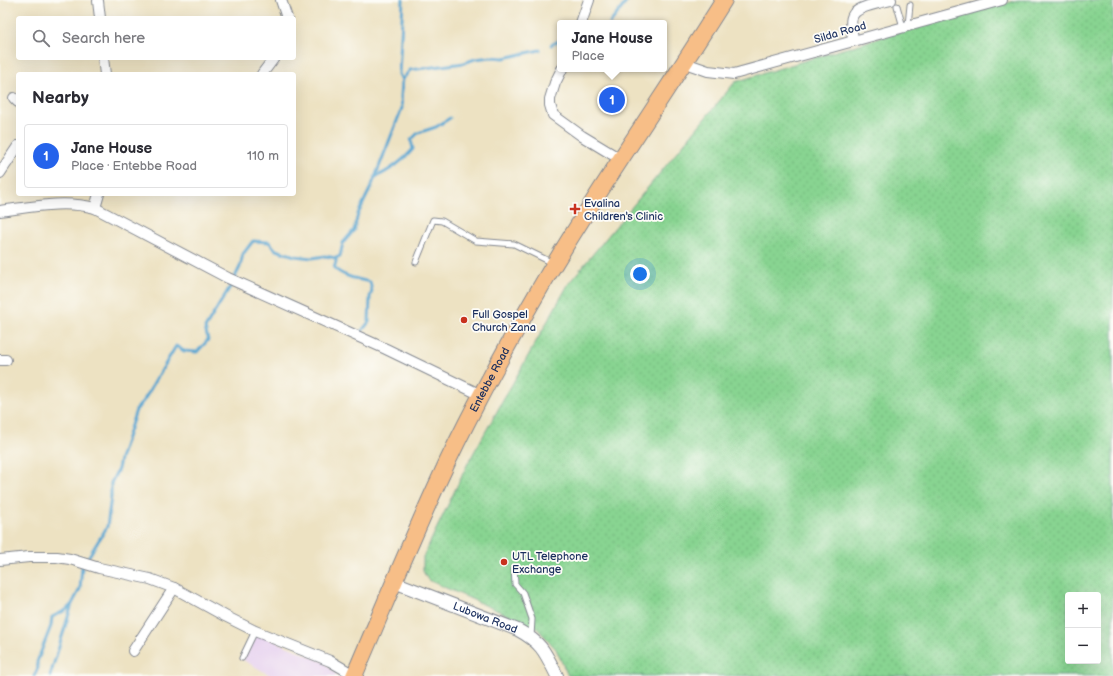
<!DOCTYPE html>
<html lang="en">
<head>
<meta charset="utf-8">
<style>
	:root { --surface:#fff; --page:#f2f2f3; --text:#2b2b33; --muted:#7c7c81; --line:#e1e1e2; --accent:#2563eb }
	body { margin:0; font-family:"Balsamiq Sans",sans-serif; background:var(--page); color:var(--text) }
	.controls { position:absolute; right:12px; bottom:12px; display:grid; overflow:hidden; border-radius:4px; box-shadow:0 4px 16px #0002 }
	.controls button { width:36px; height:36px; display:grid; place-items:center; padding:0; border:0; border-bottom:1px solid var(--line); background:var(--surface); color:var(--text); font:20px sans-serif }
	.you { position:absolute; left:640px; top:274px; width:14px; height:14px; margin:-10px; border:3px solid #fff; border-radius:50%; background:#1a73e8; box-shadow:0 0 0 6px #1a73e833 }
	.badge { display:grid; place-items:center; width:26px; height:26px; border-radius:50%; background:var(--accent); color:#fff; font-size:13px; font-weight:700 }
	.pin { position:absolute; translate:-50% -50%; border:2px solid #fff; box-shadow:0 1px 4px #0006 }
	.popup { position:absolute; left:557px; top:20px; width:110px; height:52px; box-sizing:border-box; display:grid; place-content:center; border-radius:4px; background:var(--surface); filter:drop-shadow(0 1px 3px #0005); font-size:13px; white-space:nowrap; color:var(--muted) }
	.popup b { font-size:15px; color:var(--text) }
	.popup::after { content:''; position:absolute; left:50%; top:100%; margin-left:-8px; border:8px solid transparent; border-top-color:var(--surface) }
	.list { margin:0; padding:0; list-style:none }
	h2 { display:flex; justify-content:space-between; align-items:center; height:52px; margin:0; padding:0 16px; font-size:17px }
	h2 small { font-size:13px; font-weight:400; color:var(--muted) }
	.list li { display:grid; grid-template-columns:26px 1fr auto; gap:12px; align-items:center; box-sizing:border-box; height:64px; margin:0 8px 8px; padding:0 8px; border:1px solid var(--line); border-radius:4px }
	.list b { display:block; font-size:15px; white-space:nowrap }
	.list p { margin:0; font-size:13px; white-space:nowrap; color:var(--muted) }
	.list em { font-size:13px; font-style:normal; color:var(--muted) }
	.icon { flex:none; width:22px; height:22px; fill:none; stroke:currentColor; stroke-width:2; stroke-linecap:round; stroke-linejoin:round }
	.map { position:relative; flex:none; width:1113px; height:676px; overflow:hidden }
	.search { position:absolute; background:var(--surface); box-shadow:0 4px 16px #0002; left:16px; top:16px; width:280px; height:44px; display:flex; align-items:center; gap:10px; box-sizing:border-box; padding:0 14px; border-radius:4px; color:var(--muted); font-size:15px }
	.panel { position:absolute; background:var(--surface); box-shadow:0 4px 16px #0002; left:16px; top:72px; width:280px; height:124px; border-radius:4px }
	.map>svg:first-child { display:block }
</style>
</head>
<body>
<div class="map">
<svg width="1113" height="676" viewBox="0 0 1113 676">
	<defs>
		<pattern id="grass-dots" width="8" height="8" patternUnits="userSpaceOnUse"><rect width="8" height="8" fill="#88d491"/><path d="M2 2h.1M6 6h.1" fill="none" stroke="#75b67f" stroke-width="1.8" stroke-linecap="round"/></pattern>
	</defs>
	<rect width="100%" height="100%" fill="#fdfcf7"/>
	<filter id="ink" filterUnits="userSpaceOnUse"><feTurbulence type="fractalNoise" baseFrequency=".025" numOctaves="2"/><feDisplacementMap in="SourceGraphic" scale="8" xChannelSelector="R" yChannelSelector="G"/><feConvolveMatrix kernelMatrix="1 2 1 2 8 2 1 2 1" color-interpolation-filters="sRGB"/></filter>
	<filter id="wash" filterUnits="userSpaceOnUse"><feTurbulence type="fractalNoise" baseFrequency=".012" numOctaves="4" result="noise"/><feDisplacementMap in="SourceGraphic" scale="16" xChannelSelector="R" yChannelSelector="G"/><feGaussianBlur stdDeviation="0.9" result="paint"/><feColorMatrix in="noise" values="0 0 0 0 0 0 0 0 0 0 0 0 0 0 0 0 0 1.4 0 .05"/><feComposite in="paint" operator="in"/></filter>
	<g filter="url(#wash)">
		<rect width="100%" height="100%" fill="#ede2c2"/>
		<path fill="#e7d2ef" d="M258,634L324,662L338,676H268L270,675L243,660Z"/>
		<path fill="url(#grass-dots)" stroke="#528278" fill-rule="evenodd" d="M1018,0H1113V676H568L556,649L537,628L428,580L423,571V557L468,463L569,283L735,82L922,25ZM1068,595H1098V661H1068Z"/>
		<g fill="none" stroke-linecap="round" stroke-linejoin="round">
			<g stroke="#57a4d0" stroke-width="3">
				<path d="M610,23L628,0"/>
				<path d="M551,45L560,40"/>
				<path d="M402,80L410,70L464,63L475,59L491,57L504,58L540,50"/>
				<path d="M375,177C388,172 404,160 413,149L411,140L418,133L436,127L450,118"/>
				<path d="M336,258V262L334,268C344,277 357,279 370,282L372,291L370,297L369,322L361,332"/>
				<path d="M34,676L38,668L37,662L51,626L52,617L66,610L71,605"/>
				<path d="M50,676L72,604L80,589L82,567L107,527L111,497V483L118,469L120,459L136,410L144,400L176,346L184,351L197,352L208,340L205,328L230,287L240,267L243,254L253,241L269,242L276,250L295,256L312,258L325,256L336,258L340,256L343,243L354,230L358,214L372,185L402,108L401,97L402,80L399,74L403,0"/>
			</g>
		</g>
	</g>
	<g filter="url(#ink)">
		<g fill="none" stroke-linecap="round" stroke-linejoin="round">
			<defs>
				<g id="service">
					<path d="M897,6L903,27"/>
					<path d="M908,25L910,5"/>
					<path d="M416,262L433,220L442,221L476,241L514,244L553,263"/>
					<path d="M514,568L515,584L523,593L532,619L531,637"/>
					<path d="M242,658L255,631"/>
				</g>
				<g id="minor">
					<path d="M281,0L287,18"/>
					<path d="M98,1L100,18"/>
					<path d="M581,23L589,0"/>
					<path d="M853,41C853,34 849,21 853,15C857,7 882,2 891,0"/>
					<path d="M103,58L105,74"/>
					<path d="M685,63L708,71L734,74L1002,0"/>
					<path d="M562,69L555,83L550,99V105L553,115L582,136L620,159"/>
					<path d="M262,74L274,58"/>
					<path d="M14,98L18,102"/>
					<path d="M0,173L18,146"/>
					<path d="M95,208L99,194"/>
					<path d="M0,211C32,207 64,200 95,208L228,278L386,349L481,395"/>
					<path d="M0,360H6"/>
					<path d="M0,560L29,557H57L70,559L99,568L150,579L174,588L225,616L255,631L330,661L354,675"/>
					<path d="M133,651L174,588"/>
				</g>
				<g id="tertiary">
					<path id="s1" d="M394,582L518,630C542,643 545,652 557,676"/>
				</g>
				<g id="primary">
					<path id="s2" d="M354,676C382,611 409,545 439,480C463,427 491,376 519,325C581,213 656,109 724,0"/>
				</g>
			</defs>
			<use href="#service" stroke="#848890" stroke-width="7"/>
			<use href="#minor" stroke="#848890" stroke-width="12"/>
			<use href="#tertiary" stroke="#848890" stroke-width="14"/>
			<use href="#primary" stroke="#848890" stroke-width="18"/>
			<use href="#service" stroke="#fff" stroke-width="5"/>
			<use href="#minor" stroke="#fff" stroke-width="10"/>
			<use href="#tertiary" stroke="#fff" stroke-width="12"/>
			<use href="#primary" stroke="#f7be87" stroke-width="16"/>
		</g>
	</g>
	<g fill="#c8321e" stroke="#fdfcf7" stroke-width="1.5">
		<path d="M573 203h4v4h4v4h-4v4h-4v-4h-4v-4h4z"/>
		<circle cx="464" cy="320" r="4"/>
		<circle cx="504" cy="562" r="4"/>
	</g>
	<g text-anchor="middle" stroke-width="3.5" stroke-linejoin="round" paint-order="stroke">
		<g font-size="11" fill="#1b2f5e" stroke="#fdfcf7">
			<text transform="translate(840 32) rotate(-16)" y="4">Silda Road</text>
			<text dy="4" stroke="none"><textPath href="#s2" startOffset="326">Entebbe Road</textPath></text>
			<text dy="4" stroke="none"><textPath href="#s1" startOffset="98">Lubowa Road</textPath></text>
		</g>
		<g font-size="11" fill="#1b2f5e" stroke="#fdfcf7" text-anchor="start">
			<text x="584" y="207">Evalina<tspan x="584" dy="13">Children's Clinic</tspan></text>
			<text x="472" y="318">Full Gospel<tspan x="472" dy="13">Church Zana</tspan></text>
			<text x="512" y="560">UTL Telephone<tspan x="512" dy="13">Exchange</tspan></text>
		</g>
	</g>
</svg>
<div class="controls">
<button>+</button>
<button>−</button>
</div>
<div class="you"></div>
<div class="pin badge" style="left:612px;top:100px">1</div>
<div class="popup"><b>Jane House</b>Place</div>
<div class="search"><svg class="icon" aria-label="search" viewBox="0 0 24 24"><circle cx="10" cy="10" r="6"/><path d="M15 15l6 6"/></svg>Search here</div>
<section class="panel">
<h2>Nearby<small></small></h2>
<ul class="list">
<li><span class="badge">1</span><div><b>Jane House</b><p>Place · Entebbe Road</p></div><em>110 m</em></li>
</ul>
</section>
</div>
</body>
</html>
